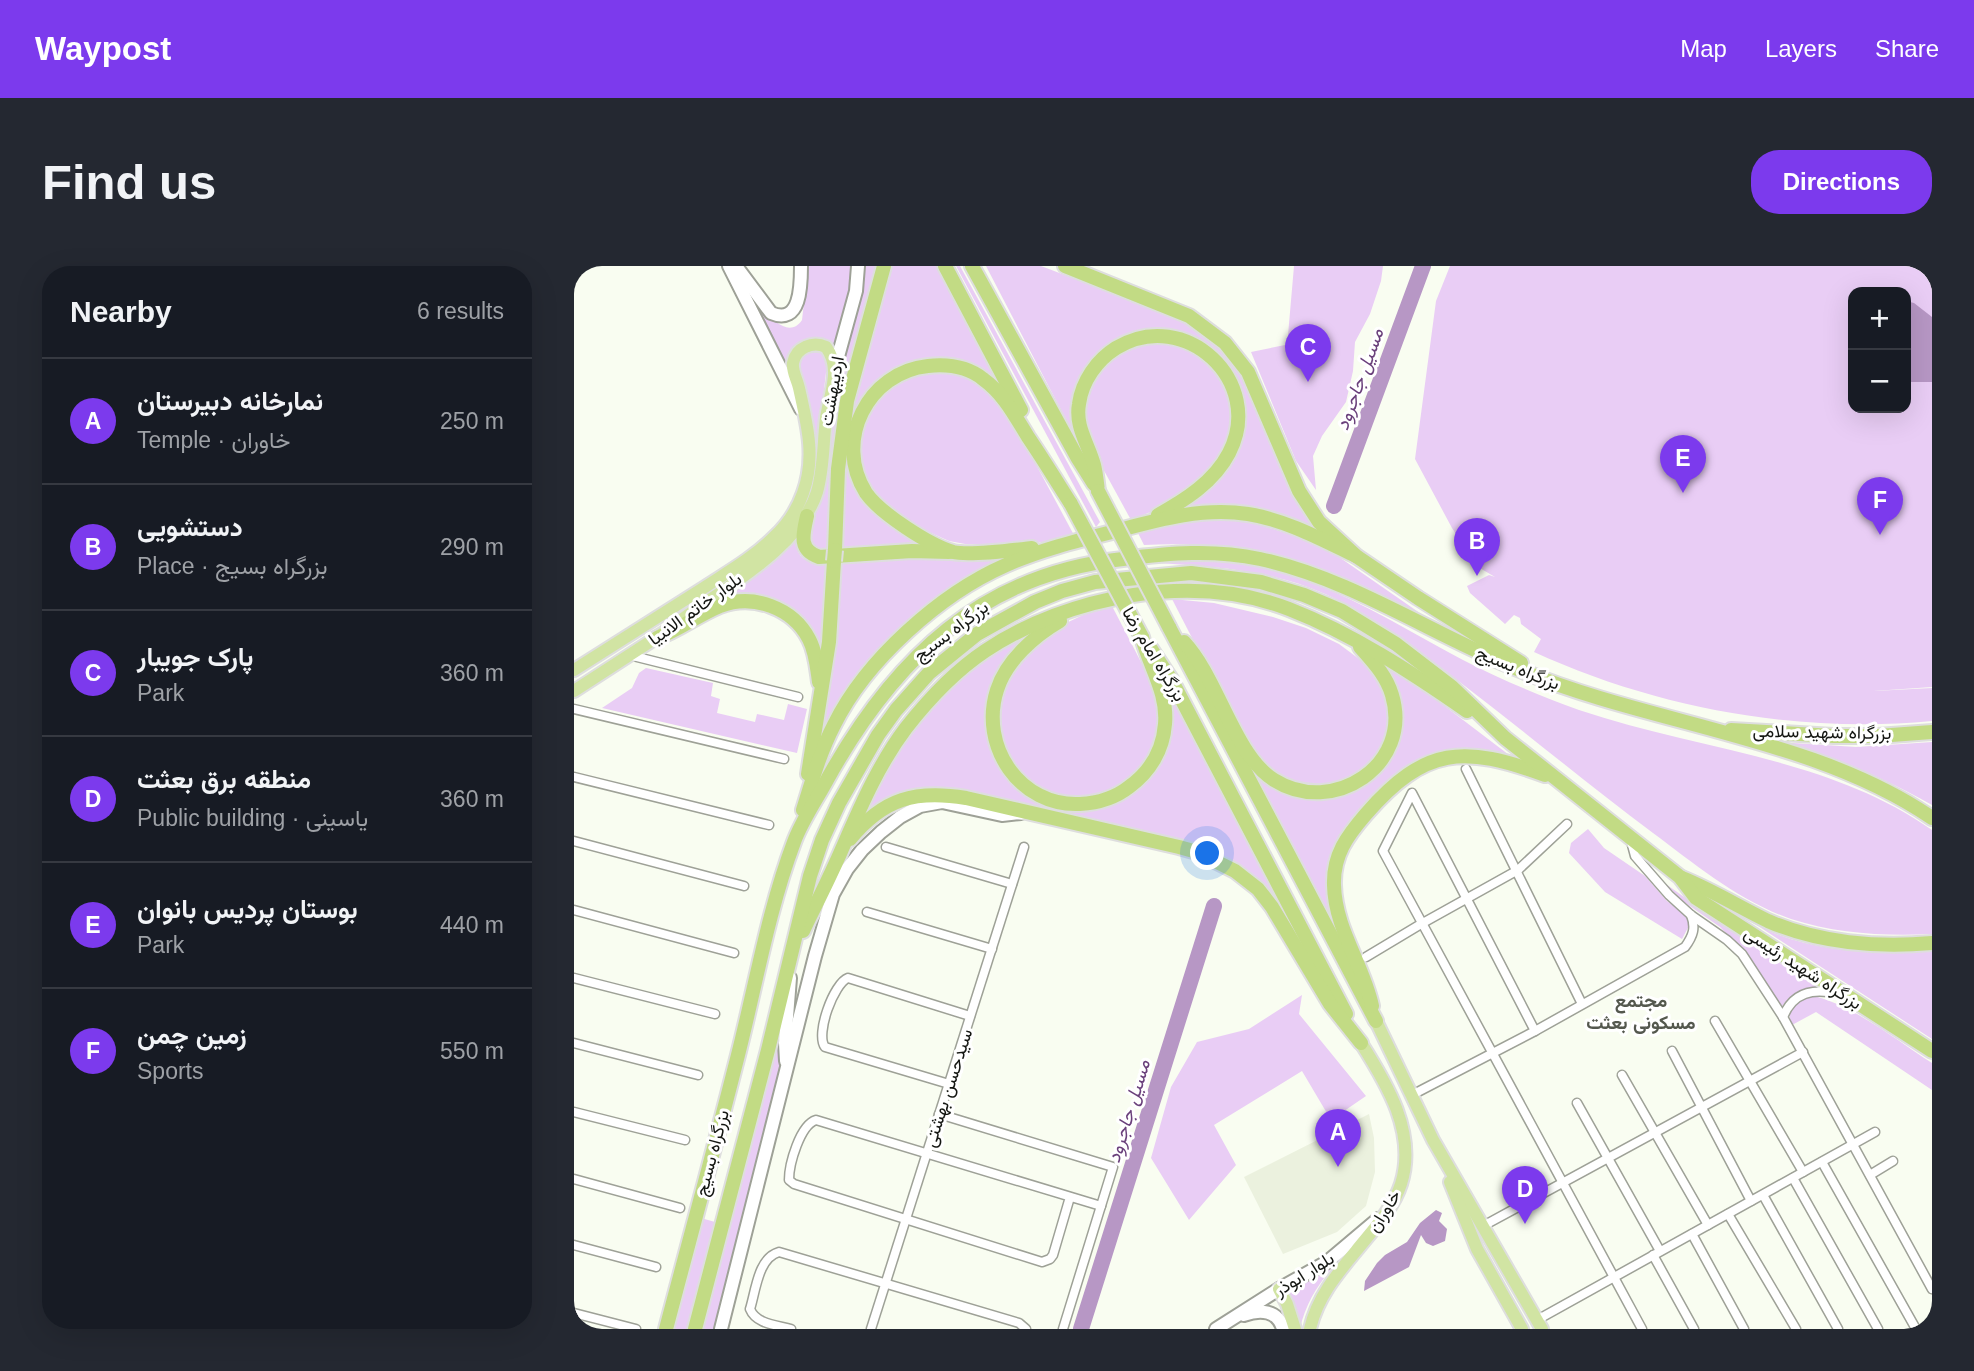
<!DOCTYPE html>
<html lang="en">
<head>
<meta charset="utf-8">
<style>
	:root { --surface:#171b24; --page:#242831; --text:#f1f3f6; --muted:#9ea1a6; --line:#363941; --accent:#7c3aed }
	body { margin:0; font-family:Arial,Vazirmatn,sans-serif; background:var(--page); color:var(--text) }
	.controls { position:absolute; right:21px; top:21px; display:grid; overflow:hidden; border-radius:14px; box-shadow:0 7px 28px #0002 }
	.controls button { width:63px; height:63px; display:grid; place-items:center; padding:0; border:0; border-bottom:2px solid var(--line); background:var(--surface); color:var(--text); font:35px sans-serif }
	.you { position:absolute; left:634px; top:588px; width:24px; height:24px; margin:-18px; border:5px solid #fff; border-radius:50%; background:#1a73e8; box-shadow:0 0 0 10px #1a73e833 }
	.badge { display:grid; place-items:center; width:46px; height:46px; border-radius:50%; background:var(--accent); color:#fff; font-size:23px; font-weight:700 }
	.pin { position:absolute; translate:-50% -58px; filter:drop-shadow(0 2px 4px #0008) }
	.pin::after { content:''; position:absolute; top:37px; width:24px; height:21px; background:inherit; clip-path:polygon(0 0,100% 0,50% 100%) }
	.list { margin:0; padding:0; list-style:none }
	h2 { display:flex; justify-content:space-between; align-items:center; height:91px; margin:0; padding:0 28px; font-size:30px }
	h2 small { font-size:23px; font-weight:400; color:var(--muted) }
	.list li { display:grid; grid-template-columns:46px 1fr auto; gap:21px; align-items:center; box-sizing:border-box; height:126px; padding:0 28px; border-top:2px solid var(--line) }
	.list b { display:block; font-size:26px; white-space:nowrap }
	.list p { margin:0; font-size:23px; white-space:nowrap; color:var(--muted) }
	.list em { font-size:23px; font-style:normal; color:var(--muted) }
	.map { position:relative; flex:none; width:1358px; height:1063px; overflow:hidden; border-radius:28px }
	header { display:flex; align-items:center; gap:42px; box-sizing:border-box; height:98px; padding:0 35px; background:var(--accent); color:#fff }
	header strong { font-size:33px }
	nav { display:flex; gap:38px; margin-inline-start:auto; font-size:24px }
	.intro { display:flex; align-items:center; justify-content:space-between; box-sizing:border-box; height:168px; padding:0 42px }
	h1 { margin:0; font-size:49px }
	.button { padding:18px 32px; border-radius:28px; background:var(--accent); color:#fff; font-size:24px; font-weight:700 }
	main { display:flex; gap:42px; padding:0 42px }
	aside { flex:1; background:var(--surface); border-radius:28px; box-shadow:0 7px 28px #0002 }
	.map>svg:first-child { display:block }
</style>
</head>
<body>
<header>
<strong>Waypost</strong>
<nav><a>Map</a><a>Layers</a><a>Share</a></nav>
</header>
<div class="intro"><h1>Find us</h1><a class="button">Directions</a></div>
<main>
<aside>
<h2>Nearby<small>6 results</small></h2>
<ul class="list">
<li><span class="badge">A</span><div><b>نمارخانه دبیرستان</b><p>Temple · خاوران</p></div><em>250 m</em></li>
<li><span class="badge">B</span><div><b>دستشویی</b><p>Place · بزرگراه بسیج</p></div><em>290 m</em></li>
<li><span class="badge">C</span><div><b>پارک جویبار</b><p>Park</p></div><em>360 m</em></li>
<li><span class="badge">D</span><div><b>منطقه برق بعثت</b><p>Public building · یاسینی</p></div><em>360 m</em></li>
<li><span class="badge">E</span><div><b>بوستان پردیس بانوان</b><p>Park</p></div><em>440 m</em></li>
<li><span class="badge">F</span><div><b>زمین چمن</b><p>Sports</p></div><em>550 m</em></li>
</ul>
</aside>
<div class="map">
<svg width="1358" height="1063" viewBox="0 0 1358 1063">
	<rect width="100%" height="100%" fill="#f9fdf1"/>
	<path fill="#ebf1de" d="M795,848L800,872L801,906L792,940L763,966L709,988L670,911Z"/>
	<g fill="#e9cdf5" fill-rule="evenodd">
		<path d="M234,0H278L276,22L260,81C243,60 209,78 213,103L160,3C171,18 208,84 228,54Z"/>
		<path d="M290,0H304L271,125L257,288L237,283L234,262L248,230L265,108L287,27Z"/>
		<path d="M315,0H363L430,122L369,94L291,130L282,215L352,278L265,285L266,239L276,144Z"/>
		<path d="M382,0H386L526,256L522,261Z"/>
		<path d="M412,0H467L591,47L638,72L664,100L752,270L713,252L592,248L663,181L653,100L577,66L509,113L514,196Z"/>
		<path d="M720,0H809L807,15L796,48L781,76L779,105L772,136L748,170L739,190L742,224L722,195L677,86L716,78L714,69Z"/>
		<path d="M876,0H1358V421L1300,425L1358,422V455C1224,468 1082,442 960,386L967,373L947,358L946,352L940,349L931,358L896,327L893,320L915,309L921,311L904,301L878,262L841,193L862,35ZM1279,26H1332V142H1279Z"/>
		<path d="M565,77L607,78L646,106L660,146L654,181L630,212L584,243L557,254L516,179L509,147L518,114L539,89Z"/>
		<path d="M243,83L251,88L253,98L246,159L245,189H241L237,145L224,106L225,94L232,86Z"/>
		<path d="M359,102L403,114L436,150L501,271L443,280L391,278L375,275L330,255L296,224L285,194L288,155L317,117Z"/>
		<path d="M646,253L676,256L735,274L765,291L879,370C830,345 781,315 729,298C678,281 624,276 570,279L563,265L601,256Z"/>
		<path d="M226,267L223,283C229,299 242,296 257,294L247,399L221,347L137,338Z"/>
		<path d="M352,290L412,294L431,292C401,306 375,323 351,345L248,474H243L264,294Z"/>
		<path d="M578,292C625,293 673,295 719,310C780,330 832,364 889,394C926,413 966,430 1005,444C1123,484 1254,491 1358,564V668C1310,670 1263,668 1217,653C1165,635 1122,599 1079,567C1012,517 949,464 883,414C840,382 800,350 751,328C697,304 638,300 580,297Z"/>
		<path d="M598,333L640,337L699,351L732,362L765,378L796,401L815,433V468L794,502L757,521L719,519L691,501L653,440Z"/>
		<path d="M538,340L581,423L587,453L578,490L554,518L514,533L471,528L438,502L422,454L432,414L458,381L484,361L511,348Z"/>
		<path d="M473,357L418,425L437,513L512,543L584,495L589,412L744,707L667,602L355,524L278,566C312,501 349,434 410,390C429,377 452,368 473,357Z"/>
		<path d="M801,392L847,422L943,495L863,488L761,581L770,685L650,450L685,507L765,528L822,474Z"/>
		<path d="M72,402L139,417L137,430L146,433L143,447L181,456L183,448L210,454L214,438L233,443L223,487L28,442L58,422L65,407Z"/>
		<path d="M1203,476L1282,481L1358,476V539C1308,511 1258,490 1203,476Z"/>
		<path d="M1014,563L1030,582L1071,610L1093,635L1112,649L1116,658L1108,673L1031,626L995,587L997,577Z"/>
		<path d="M1089,616L1185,684L1245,722C1227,724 1217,726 1207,742L1173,689L1146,661L1110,636Z"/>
		<path d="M1161,645C1174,652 1187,661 1200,667C1249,687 1306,688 1358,685V773Z"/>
		<path d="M728,729L725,748L792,830L757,854L728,805L640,859L662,899L615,954L577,892L597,821L623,776L675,763Z"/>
		<path d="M1235,729C1277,737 1322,774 1358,797V824L1242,746L1218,759C1210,744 1223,736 1235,729Z"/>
		<path d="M211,747L208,809L144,1063H129Z"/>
		<path d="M127,952L141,956L115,1063H99Z"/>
		<path d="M774,984C752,1008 733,1030 726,1063L712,1027L744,1010Z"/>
	</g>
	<g fill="#b797c5">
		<path d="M1332,35L1340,37L1358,51V116H1332Z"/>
		<path d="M862,944L868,947L865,955L873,963L871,975L859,980L852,977L847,969L835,1001L790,1025L791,1015L803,997L811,989L833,976L846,957Z"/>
	</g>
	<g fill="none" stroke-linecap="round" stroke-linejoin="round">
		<g stroke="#b797c5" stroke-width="16">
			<path d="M760,240L849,0"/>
			<path d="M507,1063L640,640"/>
		</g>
		<defs>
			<g id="minor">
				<path d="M55,389L224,431"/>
				<path d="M0,443L210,493"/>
				<path d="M892,503L1008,738"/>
				<path d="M0,511L195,559"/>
				<path d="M0,575L170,620"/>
				<path d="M1057,575L1061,590L1095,629L1117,649L1153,674L1168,688L1209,751L1358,1023"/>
				<path d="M312,581L438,618"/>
				<path d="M0,644L160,687"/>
				<path d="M293,646L418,683"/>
				<path d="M792,691L847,658L944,604L993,558"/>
				<path d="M0,712L141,748"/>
				<path d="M1209,751C1219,726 1239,722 1264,728"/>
				<path d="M1141,755L1229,906"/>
				<path d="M961,765L838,527L809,585L1068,1063"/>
				<path d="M0,777L124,809"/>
				<path d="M1098,785L1177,935"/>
				<path d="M1048,809L1134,959"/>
				<path d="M375,818L251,781C241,768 260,717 274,712L396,750"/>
				<path d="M836,830L961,765L1111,681C1119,670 1122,662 1117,649"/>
				<path d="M1003,837L1086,985"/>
				<path d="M0,846L111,874"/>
				<path d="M365,848L539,901L489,1063"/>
				<path d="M1248,896L1342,1063"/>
				<path d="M1296,909L1319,895"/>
				<path d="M1219,912L1304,1063"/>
				<path d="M0,913L106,942"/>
				<path d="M1189,929L1264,1063"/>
				<path d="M496,931L479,989L476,993L468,996L220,918L215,914C215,898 226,859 242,854L527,940"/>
				<path d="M1154,948L1222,1063"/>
				<path d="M909,960L1229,786"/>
				<path d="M1118,968L1170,1063"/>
				<path d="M0,979L82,1001"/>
				<path d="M1079,989L1120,1063"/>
				<path d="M0,1047L62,1063"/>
				<path d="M963,1054L1301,866"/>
				<path d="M217,1063C202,1059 182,1058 176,1043C182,1024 184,992 205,986L445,1057L452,1063"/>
				<path d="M297,1063L450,581"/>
			</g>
			<g id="secondary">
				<path d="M155,0L227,143"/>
				<path d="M162,0L197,47C227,60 227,19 227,0"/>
				<path d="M262,98L282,25L284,0"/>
				<path d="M212,795L211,777L216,712"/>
				<path d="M670,1049C686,1043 704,1044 709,1063"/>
				<path d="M147,1063L241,690L259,628L273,603L288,584L307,566L326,551L346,540L368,536L428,549L447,547"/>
				<path d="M642,1063L705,1023L753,996L804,953"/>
			</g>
			<g id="primary">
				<path d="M0,404C44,376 87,349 131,321C154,306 180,291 200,271C213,259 223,244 229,227C242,191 233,158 225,122C223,113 218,106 219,97C222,81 239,75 252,81C268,103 256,126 252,152C249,177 250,202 243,226C225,283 151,321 106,355"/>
				<path d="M0,425L91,366"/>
				<path d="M802,755L859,874L968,1063"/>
				<path d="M876,916L903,983L948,1063"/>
				<path d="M705,1023L713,1038L721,1063"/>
				<path d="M736,1063C743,1032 762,1009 782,985C798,965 819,943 827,918C843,867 813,818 787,777"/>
			</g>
			<g id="trunk">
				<path d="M371,0L447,144"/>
				<path d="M398,0L503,191L520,218"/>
				<path d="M491,0L615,50L651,77L674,106L725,225L745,256L782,290L844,332L947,397"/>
				<path d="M524,225C523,217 522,207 520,199C514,177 501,161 505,138C508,115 523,94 542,82C611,40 692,116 655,187C640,216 611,234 584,249"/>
				<path d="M233,250C229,268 224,284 245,291L338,285L375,286"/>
				<path d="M458,282C441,284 395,290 379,286C355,279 306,247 292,227C259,175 294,106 354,100C373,98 394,101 409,113C430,128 441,150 454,171C469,193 483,216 497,238"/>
				<path d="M261,284L264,203L273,135L310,0"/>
				<path d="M486,355C460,370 432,395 423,424C405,480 446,541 506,538C524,537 541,532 555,521C576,506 589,484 591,458C594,427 575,400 568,371"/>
				<path d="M595,361L802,755"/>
				<path d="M83,372C105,364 124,349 146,340C179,327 219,342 235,373C242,386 243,402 245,416"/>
				<path d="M610,376C644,412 660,489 700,514C759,551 839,499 818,429C812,409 799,396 786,381"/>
				<path d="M577,383L598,415L772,748"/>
				<path d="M1157,464L1260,470H1304L1358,466"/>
				<path d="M234,508L255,376L260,295"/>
				<path d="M229,544C238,515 246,486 260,459C292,394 366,328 432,299C466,284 502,275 538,266C583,254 627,241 674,248C712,254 747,273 782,290"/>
				<path d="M276,573C310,532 341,524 392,532L605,581L623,586L661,605L684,623L698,641L756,738L787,777"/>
				<path d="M1108,612C1138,624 1165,641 1194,655C1244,677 1304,682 1358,677"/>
				<path d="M229,665C242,638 256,611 268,583C286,542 304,499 332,462C354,434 381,405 411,385C495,329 619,306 715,343C779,368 837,406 893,445"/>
				<path d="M798,740C789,698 761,663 760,619C759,589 773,570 792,548C851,480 890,479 971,509"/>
				<path d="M92,1063C116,972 141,880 164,789C182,718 194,645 220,576C228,554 243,533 254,512C321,392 408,308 549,293C596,287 639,283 686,293C778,313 859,369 946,404C1077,459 1240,471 1358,552"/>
				<path d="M121,1063L194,784L236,610L248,574L265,537L304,469L322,444L355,407L403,368L461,336L488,325L521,316L617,307L687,316L730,329L768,345L822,378L878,421L931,472L1106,611L1122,632L1358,785"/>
			</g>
		</defs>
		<use href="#minor" stroke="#9ea197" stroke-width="11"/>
		<use href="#secondary" stroke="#9ea197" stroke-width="16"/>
		<use href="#primary" stroke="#dedede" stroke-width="16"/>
		<use href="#trunk" stroke="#dedede" stroke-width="18"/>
		<use href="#minor" stroke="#fff" stroke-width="8"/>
		<use href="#secondary" stroke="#fff" stroke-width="12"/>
		<use href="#primary" stroke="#d1e4a3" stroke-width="12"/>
		<use href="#trunk" stroke="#c2db84" stroke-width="14"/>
		<defs>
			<g id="trunk-bridge">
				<path d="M524,225L595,361"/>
				<path d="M497,238L568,371"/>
				<path d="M260,295L261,284"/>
			</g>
		</defs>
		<use href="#trunk-bridge" stroke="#dedede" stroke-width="18" stroke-linecap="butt"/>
		<use href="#trunk-bridge" stroke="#c2db84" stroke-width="14"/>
	</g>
	<g text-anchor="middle" stroke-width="6" stroke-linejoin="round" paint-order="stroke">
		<g font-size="18" fill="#141612" stroke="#fff">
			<text transform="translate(258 125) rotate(-80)" y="6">اردیبهشت</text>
			<text transform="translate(121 343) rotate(-36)" y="6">بلوار خاتم الانبیا</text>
			<text transform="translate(377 365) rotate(-37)" y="6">بزرگراه بسیج</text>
			<text transform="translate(580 388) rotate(59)" y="6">بزرگراه امام رضا</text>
			<text transform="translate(944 402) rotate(22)" y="6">بزرگراه بسیج</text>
			<text transform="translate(1248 466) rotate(1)" y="6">بزرگراه شهید سلامی</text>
			<text transform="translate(1229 702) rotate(33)" y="6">بزرگراه شهید رئیسی</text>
			<text transform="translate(374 822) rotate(-72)" y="6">سیدحسن بهشتی</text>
			<text transform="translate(138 887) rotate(-75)" y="6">بزرگراه بسیج</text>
			<text transform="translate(810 945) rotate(-58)" y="6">خاوران</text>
			<text transform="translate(730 1008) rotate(-32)" y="6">بلوار ابوذر</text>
		</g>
		<g font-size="19" font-style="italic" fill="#6a407b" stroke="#fff">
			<text transform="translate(785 113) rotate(-70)" y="7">مسیل جاجرود</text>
			<text transform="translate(554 845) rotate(-73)" y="7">مسیل جاجرود</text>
		</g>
		<g font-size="19" font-weight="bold" fill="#54584e" stroke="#fff">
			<text x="1067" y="741">مجتمع<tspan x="1067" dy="22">مسکونی بعثت</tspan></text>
		</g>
	</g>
</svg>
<div class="controls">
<button>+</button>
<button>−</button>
</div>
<div class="you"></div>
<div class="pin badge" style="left:764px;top:901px">A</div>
<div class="pin badge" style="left:903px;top:310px">B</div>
<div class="pin badge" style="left:734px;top:116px">C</div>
<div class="pin badge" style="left:951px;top:958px">D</div>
<div class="pin badge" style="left:1109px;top:227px">E</div>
<div class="pin badge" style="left:1306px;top:269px">F</div>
</div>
</main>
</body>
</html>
